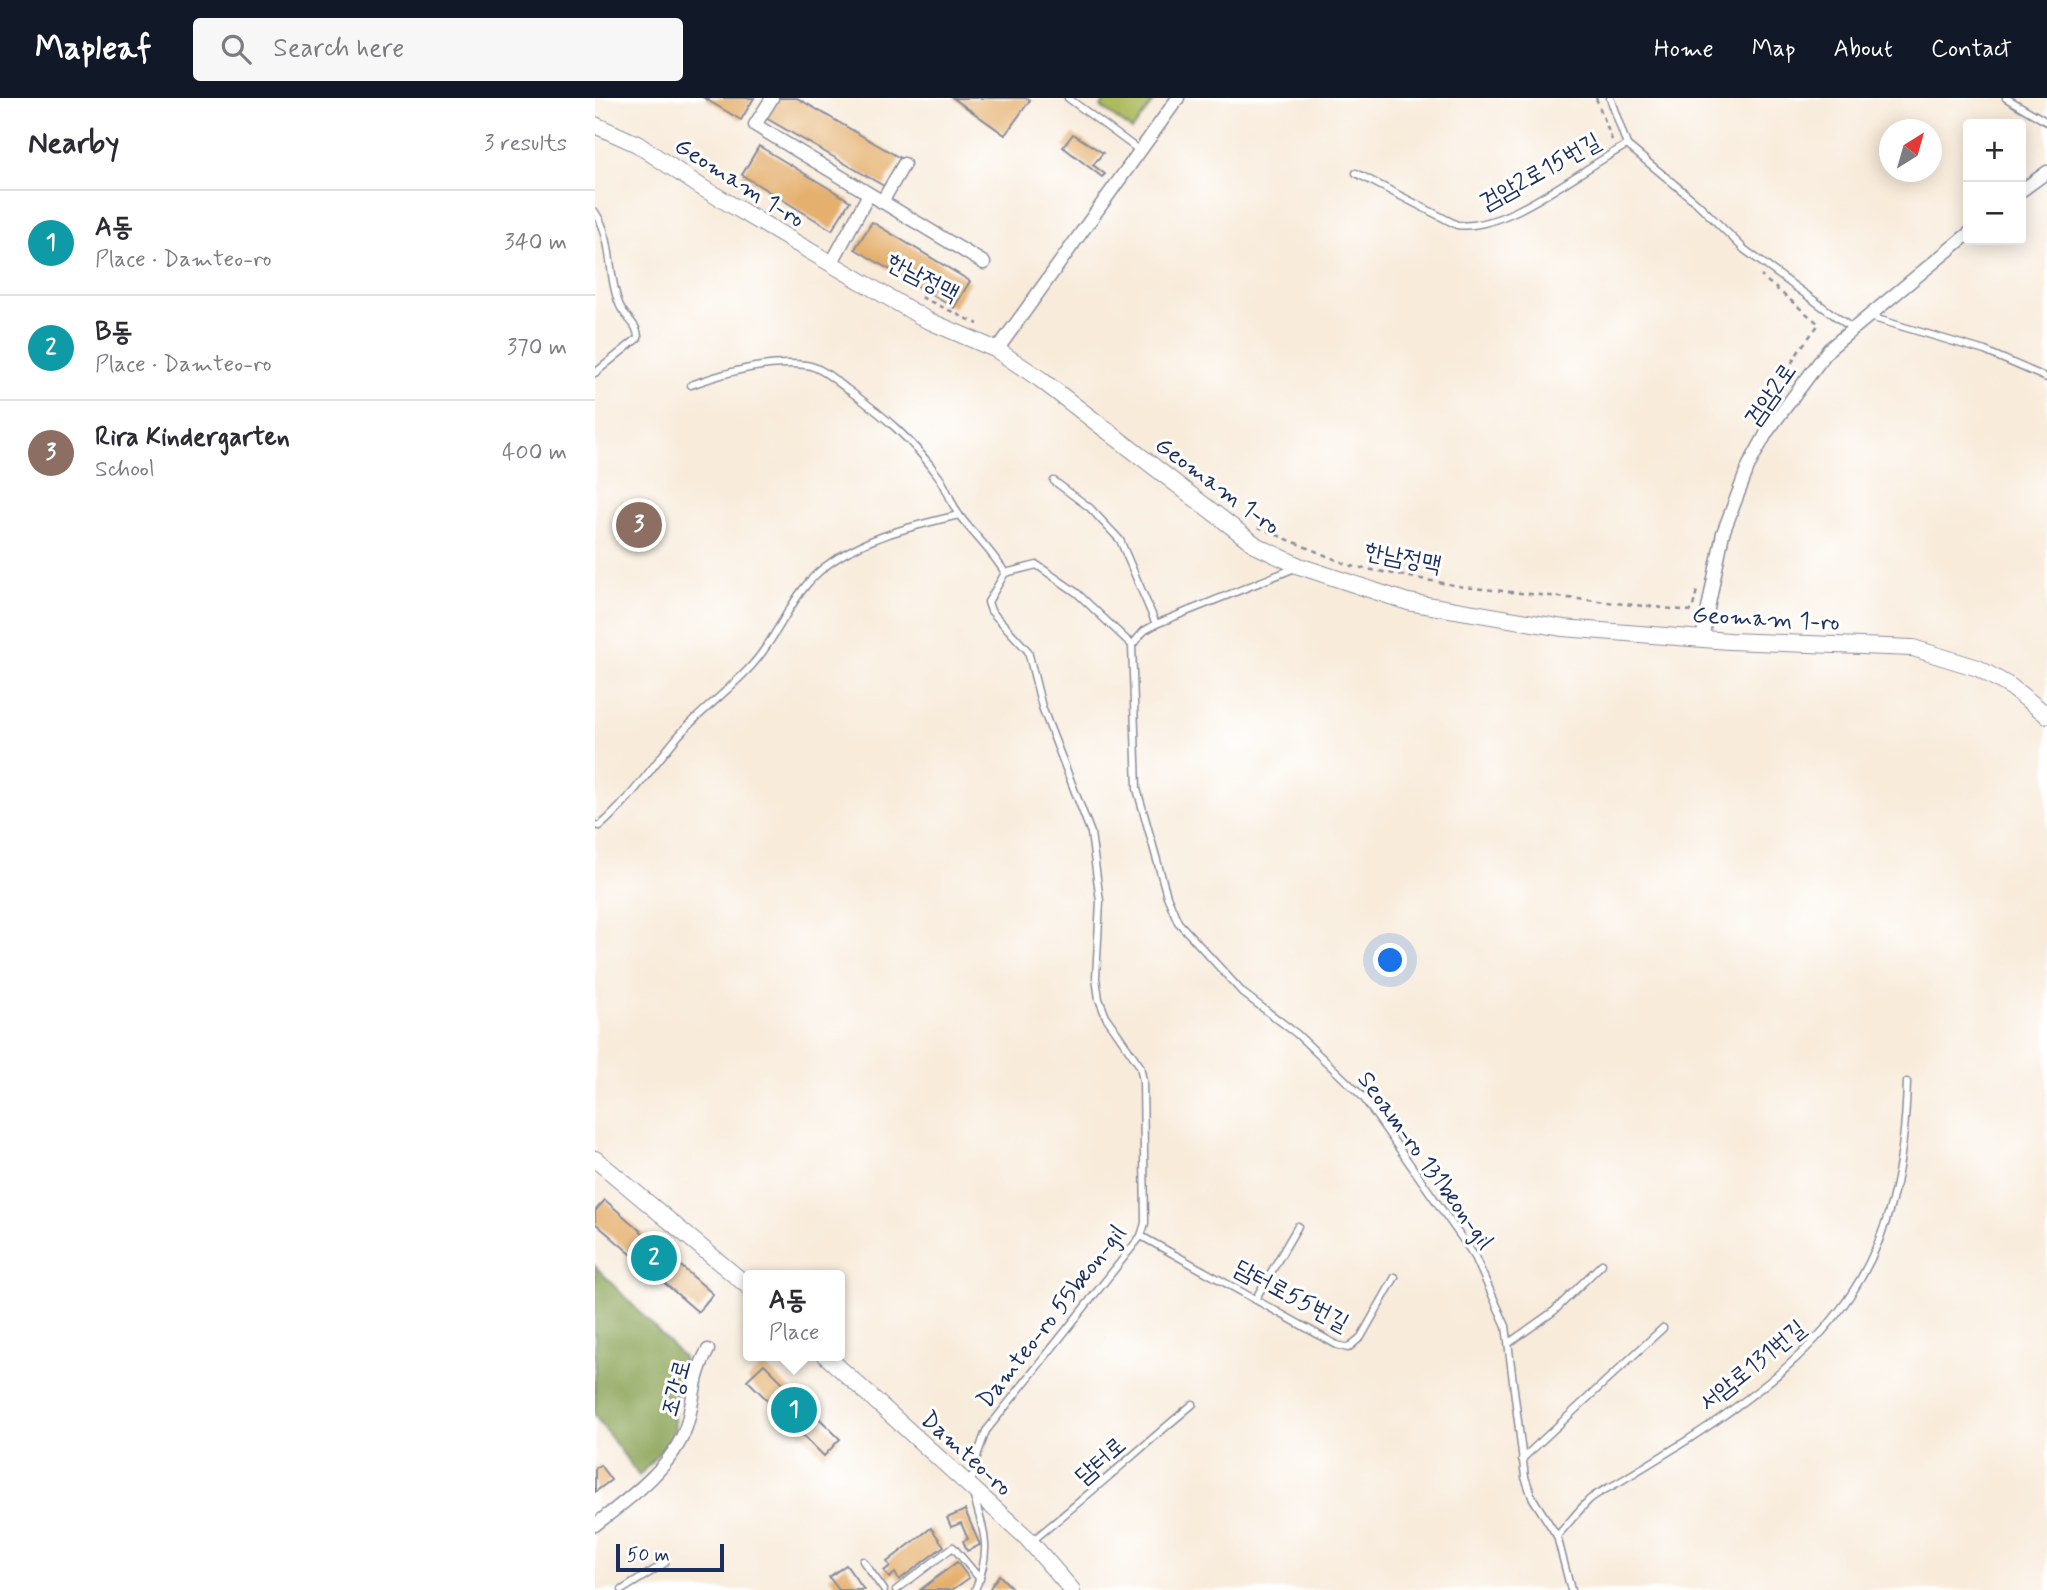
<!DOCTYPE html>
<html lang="en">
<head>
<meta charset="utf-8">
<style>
	:root { --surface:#fff; --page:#f7f7f7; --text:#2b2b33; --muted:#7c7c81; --line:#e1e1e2; --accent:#111827 }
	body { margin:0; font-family:Mynerve,"Poor Story",sans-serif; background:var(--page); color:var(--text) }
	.controls { position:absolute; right:21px; top:21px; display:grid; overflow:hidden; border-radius:7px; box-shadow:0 4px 18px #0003 }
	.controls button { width:63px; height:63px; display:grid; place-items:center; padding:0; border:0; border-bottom:2px solid var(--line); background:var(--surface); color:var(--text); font:35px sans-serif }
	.compass { position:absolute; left:1284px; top:21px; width:63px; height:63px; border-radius:50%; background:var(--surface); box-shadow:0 4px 18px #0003; rotate:37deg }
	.scale { position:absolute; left:21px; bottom:18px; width:108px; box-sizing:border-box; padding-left:7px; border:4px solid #1b2f5e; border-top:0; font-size:19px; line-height:24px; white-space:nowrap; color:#1b2f5e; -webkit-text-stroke:5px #fff; paint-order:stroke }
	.you { position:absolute; left:796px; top:863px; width:24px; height:24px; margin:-18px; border:5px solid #fff; border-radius:50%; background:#1a73e8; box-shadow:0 0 0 10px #1a73e833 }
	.badge { display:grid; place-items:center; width:46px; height:46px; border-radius:50%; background:var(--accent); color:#fff; font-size:23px; font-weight:700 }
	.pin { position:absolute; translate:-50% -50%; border:4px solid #fff; box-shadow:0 2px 7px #0006 }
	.popup { position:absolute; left:148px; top:1172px; width:102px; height:91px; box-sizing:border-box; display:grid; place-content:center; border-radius:7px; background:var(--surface); filter:drop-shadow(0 2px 5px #0005); font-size:23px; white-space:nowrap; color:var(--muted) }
	.popup b { font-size:26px; color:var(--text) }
	.popup::after { content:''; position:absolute; left:50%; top:100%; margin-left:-14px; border:14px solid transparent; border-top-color:var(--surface) }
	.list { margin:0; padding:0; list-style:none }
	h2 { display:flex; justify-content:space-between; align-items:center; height:91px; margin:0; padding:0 28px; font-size:30px }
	h2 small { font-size:23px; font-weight:400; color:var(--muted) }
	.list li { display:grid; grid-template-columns:46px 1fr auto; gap:21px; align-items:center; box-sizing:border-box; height:105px; padding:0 28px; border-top:2px solid var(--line) }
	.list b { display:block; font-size:26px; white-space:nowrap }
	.list p { margin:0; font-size:23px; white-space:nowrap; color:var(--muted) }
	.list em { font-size:23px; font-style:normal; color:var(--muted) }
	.icon { flex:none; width:38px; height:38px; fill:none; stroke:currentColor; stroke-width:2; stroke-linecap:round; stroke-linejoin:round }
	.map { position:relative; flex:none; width:1452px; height:1492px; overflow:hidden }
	header { display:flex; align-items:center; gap:42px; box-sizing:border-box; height:98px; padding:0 35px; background:var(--accent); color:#fff }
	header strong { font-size:33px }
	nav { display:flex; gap:38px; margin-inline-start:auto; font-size:24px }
	.search { width:490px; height:63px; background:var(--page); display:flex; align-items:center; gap:18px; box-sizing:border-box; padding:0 24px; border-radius:7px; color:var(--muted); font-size:26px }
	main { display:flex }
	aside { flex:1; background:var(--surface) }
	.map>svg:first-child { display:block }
</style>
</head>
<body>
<header>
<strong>Mapleaf</strong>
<div class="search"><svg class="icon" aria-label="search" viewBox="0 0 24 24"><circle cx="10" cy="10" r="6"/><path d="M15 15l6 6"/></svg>Search here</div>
<nav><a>Home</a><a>Map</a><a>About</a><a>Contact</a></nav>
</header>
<main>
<aside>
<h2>Nearby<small>3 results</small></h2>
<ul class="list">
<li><span class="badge" style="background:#0f9aa8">1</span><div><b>A동</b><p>Place · Damteo-ro</p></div><em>340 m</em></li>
<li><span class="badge" style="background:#0f9aa8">2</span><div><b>B동</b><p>Place · Damteo-ro</p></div><em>370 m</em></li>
<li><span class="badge" style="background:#8d6e63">3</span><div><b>Rira Kindergarten</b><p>School</p></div><em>400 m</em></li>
</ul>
</aside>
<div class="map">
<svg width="1452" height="1492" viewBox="0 0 1452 1492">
	<rect width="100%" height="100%" fill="#fff"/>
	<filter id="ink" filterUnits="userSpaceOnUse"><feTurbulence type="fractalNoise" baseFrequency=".0143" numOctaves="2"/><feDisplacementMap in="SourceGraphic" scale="14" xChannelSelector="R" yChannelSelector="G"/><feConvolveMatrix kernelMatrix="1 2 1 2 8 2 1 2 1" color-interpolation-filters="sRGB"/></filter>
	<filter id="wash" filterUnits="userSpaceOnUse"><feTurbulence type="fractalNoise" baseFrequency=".00686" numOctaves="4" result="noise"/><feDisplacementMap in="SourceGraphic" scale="28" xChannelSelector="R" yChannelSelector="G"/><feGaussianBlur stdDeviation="1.57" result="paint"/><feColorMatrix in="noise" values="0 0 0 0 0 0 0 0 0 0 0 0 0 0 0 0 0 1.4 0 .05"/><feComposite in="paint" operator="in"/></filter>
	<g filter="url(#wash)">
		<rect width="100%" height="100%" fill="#f8ebda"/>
		<path fill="#adbb5e" stroke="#64755e" stroke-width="2" d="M512,0H561L537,32L506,9Z"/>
		<path fill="#8aa355" stroke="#52695a" stroke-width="2" d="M0,1168L87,1258L92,1269L78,1309L80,1330L76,1341L44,1378L0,1318Z"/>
		<g id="blocks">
			<g fill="#e5b06e">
				<path d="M109,0H159L146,22Z"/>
				<path d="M180,0H202L305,60L289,88L169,19Z"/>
				<path d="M358,0H431L435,2L410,37Z"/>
				<path d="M478,36L508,55L498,67L510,76L507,79L468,49Z"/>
				<path d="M164,48L255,103L237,132L147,77Z"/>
				<path d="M277,124L375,183L359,210L260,151Z"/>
				<path d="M10,1102L118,1196L103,1214L0,1125V1113Z"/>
				<path d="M169,1266L245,1341L229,1358L152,1282Z"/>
				<path d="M5,1367L16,1382L0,1394V1370Z"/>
				<path d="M370,1412L385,1447L372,1453L368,1443L373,1441L366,1425L356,1429L352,1420Z"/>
				<path d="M336,1430L349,1448L304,1482L300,1475L294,1480L289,1473L295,1468L292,1464Z"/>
				<path d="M362,1464L374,1480L357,1492H325Z"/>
				<path d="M251,1467L269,1492H244L234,1479Z"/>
				<path d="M404,1477L419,1492H397L395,1490Z"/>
			</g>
		</g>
	</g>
	<g filter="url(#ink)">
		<use href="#blocks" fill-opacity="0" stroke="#8a8d9c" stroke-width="2"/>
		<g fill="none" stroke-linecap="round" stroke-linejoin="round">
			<defs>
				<g id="service">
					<path d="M473,0L545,53"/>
					<path d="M1015,0L1032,47L1102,105L1150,152L1258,231"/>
					<path d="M1411,0L1452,24"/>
					<path d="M761,75L862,127C912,134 987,70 1032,47"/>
					<path d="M0,114C19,141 12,179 25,208C31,221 43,226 43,240L0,275"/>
					<path d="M1275,219L1390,253L1452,280"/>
					<path d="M96,287C131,274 173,262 211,267C226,269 240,282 252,291C288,317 318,342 344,379C352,390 356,405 364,417C379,437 397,453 410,475L393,504L396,513L433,553L447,609L496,735L505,803L501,880L504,901L511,919L545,968L548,983L550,1125L546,1138L391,1333L383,1355L376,1386"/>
					<path d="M459,383L495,410L525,442L561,526"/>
					<path d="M410,475L442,467L482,495L537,547L549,533L561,526L700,470"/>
					<path d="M537,547L542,691L572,798L583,824L648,895L702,936L768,999L880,1159L911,1228L930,1379L937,1399L962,1438L976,1492"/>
					<path d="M0,727L5,728C37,700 58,667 85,636C108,611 136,591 158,566C185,536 198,492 231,468C267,440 321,427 364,417"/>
					<path d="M546,1138L742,1247L753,1250L766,1239L800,1179"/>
					<path d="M661,1200L703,1128"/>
					<path d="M914,1245L959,1213L1007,1166"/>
					<path d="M927,1361L1068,1230"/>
					<path d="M378,1396C390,1436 397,1452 380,1492"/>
					<path d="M962,1438C973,1426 983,1413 994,1402C1003,1394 1016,1389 1026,1383C1049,1369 1072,1355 1094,1341C1243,1244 1307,1167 1312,984"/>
					<path d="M437,1443C492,1399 544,1351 598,1306"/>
					<path d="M268,1463L289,1492"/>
					<path d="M27,1492L70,1465"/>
					<path d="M301,1492L358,1449L385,1481"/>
				</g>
				<g id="minor">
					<path d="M177,0L160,27L389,165"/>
					<path d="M1426,93L1452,74"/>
					<path d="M287,104L309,66"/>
					<path d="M236,166L274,96"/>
					<path d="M402,252L583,0"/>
					<path d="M1107,541L1128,435L1154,367L1172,334L1234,251L1373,136"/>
					<path d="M0,1427C32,1402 78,1369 91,1329C100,1302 97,1279 113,1252"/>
				</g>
				<g id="tertiary">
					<path d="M0,27L42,46L106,89L332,222L402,252L445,281L662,448L704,468L813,504L968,530L1134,543L1318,550L1383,570L1416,589L1452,617"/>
					<path d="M0,1061L154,1189"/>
					<path d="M231,1258L431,1439L477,1492"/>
				</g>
			</defs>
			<use href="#service" stroke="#8a8d9c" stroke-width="9"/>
			<use href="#minor" stroke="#8a8d9c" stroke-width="15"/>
			<use href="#tertiary" stroke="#8a8d9c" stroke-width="18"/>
			<g stroke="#8a8d9c" stroke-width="2.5" stroke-dasharray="5 5" stroke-linecap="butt">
				<path d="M1001,0L1017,42"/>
				<path d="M326,199L383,226"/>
				<path d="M1161,325L1205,251L1224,226L1166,178"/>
				<path d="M663,429L756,468L869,489L1097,513L1102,492"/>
			</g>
			<use href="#service" stroke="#fff" stroke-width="6"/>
			<use href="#minor" stroke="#fff" stroke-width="12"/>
			<use href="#tertiary" stroke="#fff" stroke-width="16"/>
		</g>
	</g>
	<g text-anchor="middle" stroke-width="6" stroke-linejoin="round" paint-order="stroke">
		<g font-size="24" fill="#1b2f5e" stroke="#fff">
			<text transform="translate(945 73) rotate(-29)" y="8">검암2로15번길</text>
			<text transform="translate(145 84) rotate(32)" y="8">Geomam 1-ro</text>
			<text transform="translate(328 179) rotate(27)" y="8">한남정맥</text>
			<text transform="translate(1175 296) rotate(-55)" y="8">검암2로</text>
			<text transform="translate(623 387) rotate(36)" y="8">Geomam 1-ro</text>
			<text transform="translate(808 459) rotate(11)" y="8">한남정맥</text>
			<text transform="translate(1171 520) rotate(3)" y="8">Geomam 1-ro</text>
			<text transform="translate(831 1062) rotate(54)" y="8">Seoam-ro 131beon-gil</text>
			<text transform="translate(697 1197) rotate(28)" y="8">담터로55번길</text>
			<text transform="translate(456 1218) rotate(-52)" y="8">Damteo-ro 55beon-gil</text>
			<text transform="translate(1157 1267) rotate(-39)" y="8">서암로131번길</text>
			<text transform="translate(80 1290) rotate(-75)" y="8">조강로</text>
			<text transform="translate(372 1355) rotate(42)" y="8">Damteo-ro</text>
			<text transform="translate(505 1362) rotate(-41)" y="8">담터로</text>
		</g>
	</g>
</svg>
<div class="controls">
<button>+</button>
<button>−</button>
</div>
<svg class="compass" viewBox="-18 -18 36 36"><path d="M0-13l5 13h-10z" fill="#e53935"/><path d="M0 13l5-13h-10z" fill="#7c7c81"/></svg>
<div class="scale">50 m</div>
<div class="you"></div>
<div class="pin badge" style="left:199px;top:1312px;background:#0f9aa8">1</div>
<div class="popup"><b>A동</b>Place</div>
<div class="pin badge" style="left:59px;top:1160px;background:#0f9aa8">2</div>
<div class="pin badge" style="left:44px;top:427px;background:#8d6e63">3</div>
</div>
</main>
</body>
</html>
